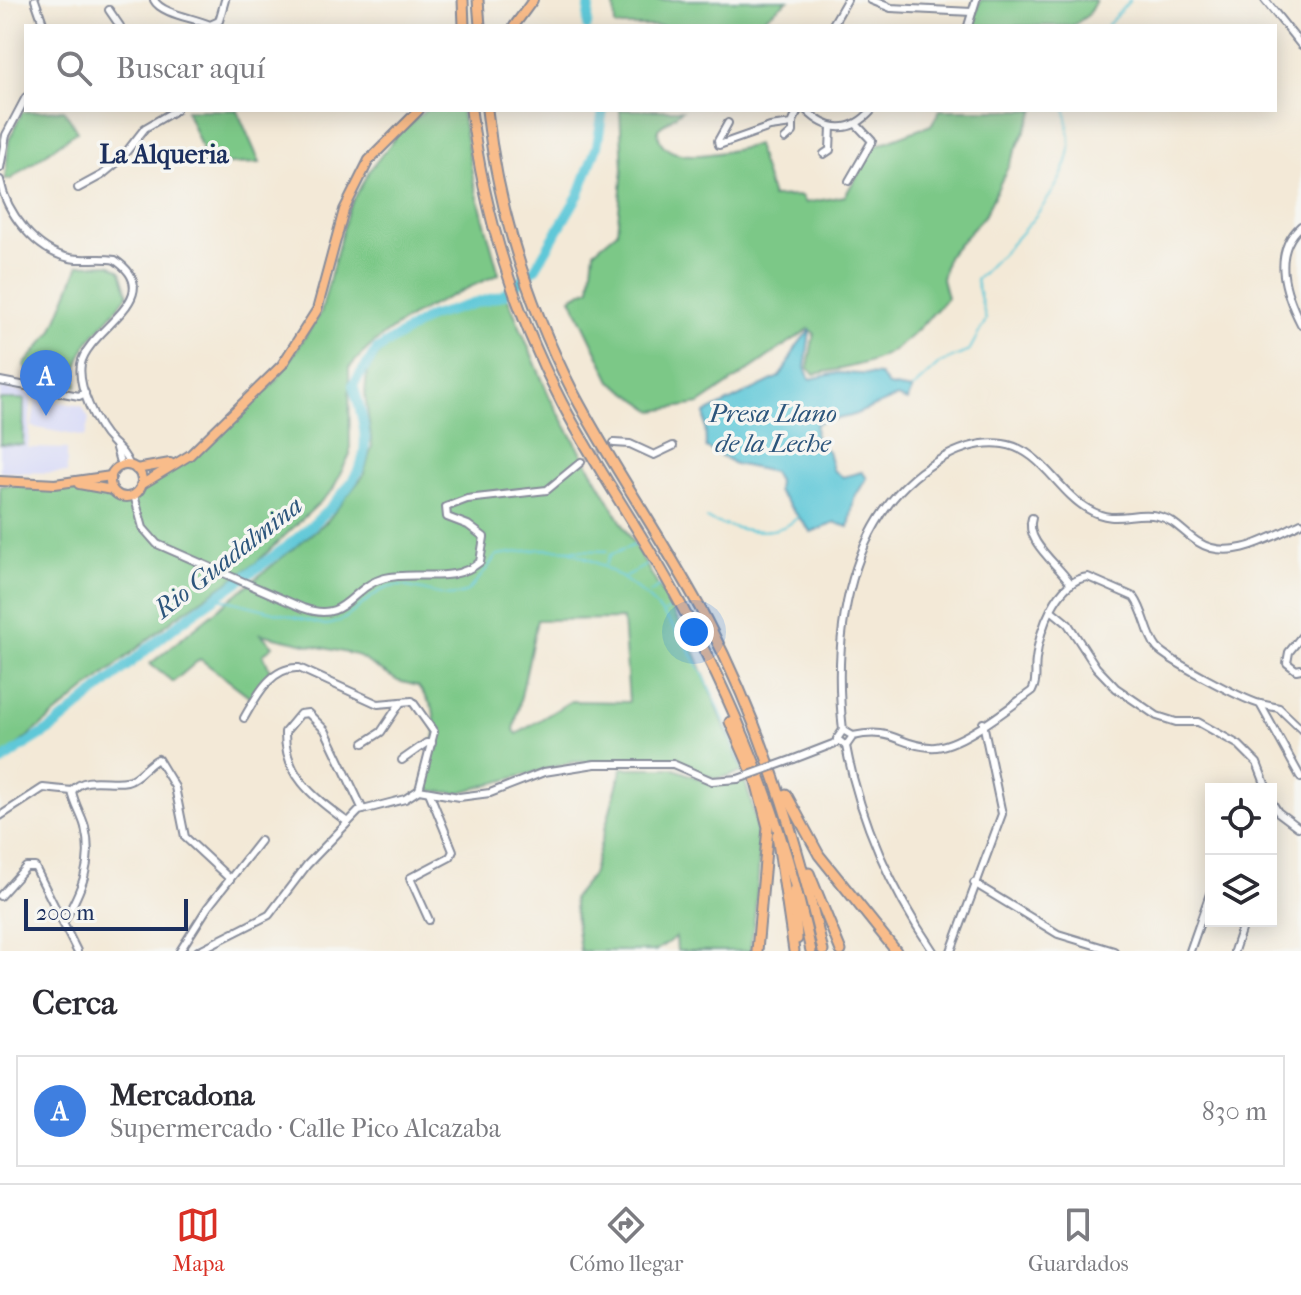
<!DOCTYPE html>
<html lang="es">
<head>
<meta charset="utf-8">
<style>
	:root { --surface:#fff; --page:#f7f7f7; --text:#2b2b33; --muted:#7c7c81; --line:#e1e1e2; --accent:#d93025 }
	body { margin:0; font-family:"IM FELL French Canon",serif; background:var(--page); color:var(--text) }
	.controls { position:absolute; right:24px; bottom:24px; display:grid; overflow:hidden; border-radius:0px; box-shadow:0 4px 20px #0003 }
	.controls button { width:72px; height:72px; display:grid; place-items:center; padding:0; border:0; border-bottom:2px solid var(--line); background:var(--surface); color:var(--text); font:40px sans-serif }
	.scale { position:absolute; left:24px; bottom:20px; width:164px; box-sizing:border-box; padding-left:8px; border:4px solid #1b2f5e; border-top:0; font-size:22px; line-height:28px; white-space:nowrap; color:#1b2f5e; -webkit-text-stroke:6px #f6f6f2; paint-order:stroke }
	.you { position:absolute; left:694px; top:632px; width:28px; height:28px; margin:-20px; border:6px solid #fff; border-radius:50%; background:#1a73e8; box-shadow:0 0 0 12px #1a73e833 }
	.badge { display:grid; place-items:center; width:52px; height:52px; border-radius:50%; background:var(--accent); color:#fff; font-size:26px; font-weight:700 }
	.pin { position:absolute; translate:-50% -66px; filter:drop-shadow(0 2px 4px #0008) }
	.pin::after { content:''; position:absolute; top:42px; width:28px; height:24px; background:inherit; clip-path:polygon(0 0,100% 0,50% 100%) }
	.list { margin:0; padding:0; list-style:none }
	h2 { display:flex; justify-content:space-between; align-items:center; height:104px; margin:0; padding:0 32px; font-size:34px }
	h2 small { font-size:26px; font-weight:400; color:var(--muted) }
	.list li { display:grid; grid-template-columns:52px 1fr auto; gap:24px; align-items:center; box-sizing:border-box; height:112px; margin:0 16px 16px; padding:0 16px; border:2px solid var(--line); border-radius:0px }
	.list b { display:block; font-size:30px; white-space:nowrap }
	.list p { margin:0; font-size:26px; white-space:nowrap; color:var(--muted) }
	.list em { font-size:26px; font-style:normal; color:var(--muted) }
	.icon { flex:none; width:44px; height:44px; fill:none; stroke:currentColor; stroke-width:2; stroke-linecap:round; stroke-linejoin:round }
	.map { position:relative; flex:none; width:1301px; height:951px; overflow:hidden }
	.search { position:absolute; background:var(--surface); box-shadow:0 4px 20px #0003; left:24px; right:24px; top:24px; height:88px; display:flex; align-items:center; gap:20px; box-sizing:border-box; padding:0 28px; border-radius:0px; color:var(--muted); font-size:30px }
	.sheet { height:232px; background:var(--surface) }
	nav { display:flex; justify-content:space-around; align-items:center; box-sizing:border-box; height:112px; border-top:2px solid var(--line); background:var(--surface); font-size:22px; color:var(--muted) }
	nav a { display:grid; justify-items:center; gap:4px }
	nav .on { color:var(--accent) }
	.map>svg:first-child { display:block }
</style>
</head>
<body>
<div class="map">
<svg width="1301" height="951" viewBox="0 0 1301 951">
	<rect width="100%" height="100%" fill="#f6f6f2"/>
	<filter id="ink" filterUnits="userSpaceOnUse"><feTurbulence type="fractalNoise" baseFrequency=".0125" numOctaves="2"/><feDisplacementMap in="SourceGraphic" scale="16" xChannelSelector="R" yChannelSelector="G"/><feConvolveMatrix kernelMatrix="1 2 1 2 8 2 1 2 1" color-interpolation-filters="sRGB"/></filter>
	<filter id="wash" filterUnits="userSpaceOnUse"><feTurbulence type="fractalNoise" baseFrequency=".006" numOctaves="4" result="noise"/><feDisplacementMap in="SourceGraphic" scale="32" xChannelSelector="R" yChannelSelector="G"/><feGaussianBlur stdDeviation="1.8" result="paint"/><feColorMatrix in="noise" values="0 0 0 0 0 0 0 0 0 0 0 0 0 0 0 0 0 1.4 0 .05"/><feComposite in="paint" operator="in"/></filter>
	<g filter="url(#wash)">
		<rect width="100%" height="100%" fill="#f3e9d7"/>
		<g fill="#d6d8f8">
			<path d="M0,388L32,393L28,448L67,449V473L0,472Z"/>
			<path d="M36,398L82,406L89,419L85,437L32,427Z"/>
		</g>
		<g fill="#7bc887" stroke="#4b7c72" stroke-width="2" fill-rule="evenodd">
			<path d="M614,0H788L754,26H615Z"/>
			<path d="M981,0H1096L1088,15L1072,26H971Z"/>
			<path d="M64,110L77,131L11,179H5L9,140L22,112Z"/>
			<path d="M186,110H237L260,163L203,165L201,146Z"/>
			<path d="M426,110H461L474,183L499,274C444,299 389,321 349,368L350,454L332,491L256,563L176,617L0,759V485L79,486L99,489L128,503L151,480L198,453L276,381L321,312L348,210L369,171L398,134Z"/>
			<path d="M620,110H682L658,129C657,171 730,151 756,145L772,197L801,196L805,203L845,196L874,146L931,125L940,110H1035L985,215L947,257L942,279L947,298C896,354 890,361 814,374L808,368L814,333L809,329L699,404L654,411L611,381L571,298L590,288L594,251L617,232L623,168Z"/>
			<path d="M110,264L121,271L128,294C107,326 72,344 77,386L35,380L24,365L52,332L79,265Z"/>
			<path d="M507,296L550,398L691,643L743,772L715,779L669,760L573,762L457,793L425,790L436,729L433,708L418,686L398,681L356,655L261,634L273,646L263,654L271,673L253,699L200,659L173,682L150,664L327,521L363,476L372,446L365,395L367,372L382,350L429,321ZM623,619L629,702L571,701L517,734L514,730L537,620Z"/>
			<path d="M0,399H24L23,445L0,444Z"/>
			<path d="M622,768H672L716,785L745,781C767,846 758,885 750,951H677L676,937L655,951H580L573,898L592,875Z"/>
		</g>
		<path fill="#5ec8d8" stroke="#3c7c9b" stroke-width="2" d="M810,331L805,368L810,379L838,373L880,375L888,386L912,390L907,401L897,397L851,416L816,423L815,440L828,451L833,470L843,477L862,472L867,478L854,498L849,527L835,523L811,532L777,491L778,481L773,472L735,464L706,448L705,413L779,377C794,359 790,349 810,331Z"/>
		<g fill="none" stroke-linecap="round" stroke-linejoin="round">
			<g stroke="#5ec8d8" stroke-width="2">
				<path d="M1107,26L1130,0"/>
				<path d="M912,389L940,363L969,351L986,320L976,280C1007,249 1065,193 1070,148C1071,136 1067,122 1066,110"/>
				<path d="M706,519C733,529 775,541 798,517"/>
				<path d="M567,550C676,590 705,671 744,771"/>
				<path d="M606,564L610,555L637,544"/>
				<path d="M625,577L648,564"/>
				<path d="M650,593L661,585"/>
				<path d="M215,597L325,625C354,623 367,590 395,586C416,584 445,602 464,593C476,586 488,566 497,555L541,549L607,551"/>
				<path d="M665,612L674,607"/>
				<path d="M677,633L685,629"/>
			</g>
			<g stroke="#5ec8d8" stroke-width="10">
				<path d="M587,26L590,0"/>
				<path d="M0,763C18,747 41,737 60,722C106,685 149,645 196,611C246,575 327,526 357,473C373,446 361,412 353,385L377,350L429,317L503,295L535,269L579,194L597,146L603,110"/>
			</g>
		</g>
	</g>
	<g filter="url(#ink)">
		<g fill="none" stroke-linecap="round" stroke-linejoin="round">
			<path stroke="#c8c4bf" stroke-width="6" stroke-dasharray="6 3" stroke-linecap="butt" d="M581,462L614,443"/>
			<defs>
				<g id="minor">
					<path d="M35,0L44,26"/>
					<path d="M154,0C161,14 195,18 210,25L219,21L225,0"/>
					<path d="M871,0L891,8L972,12"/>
					<path d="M1265,0L1301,45"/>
					<path d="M109,10L120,26"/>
					<path d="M832,26L847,0"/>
					<path d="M968,26L976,0"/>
					<path d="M806,110C828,132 851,134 872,110"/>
					<path d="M728,123L718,141L719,145L770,127L792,124L798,110"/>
					<path d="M785,139L793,132V124"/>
					<path d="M824,154L830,150L831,127"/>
					<path d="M0,168L6,135L26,97"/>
					<path d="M0,180C6,212 35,251 70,258C84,261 100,257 115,260C170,297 88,328 81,364C77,386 96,426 112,442C120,450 125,454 130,466"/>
					<path d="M849,181L872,141L857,125"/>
					<path d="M78,188L102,175L120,160L145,128L176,110"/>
					<path d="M1301,226C1271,253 1285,293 1301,324"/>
					<path d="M0,381L79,396L85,393"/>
					<path d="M614,443L630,444L654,455L673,446"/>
					<path d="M115,445L121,466"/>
					<path d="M134,495L143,528L157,544L303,608C348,624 349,587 385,578C417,570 452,585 480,562L484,537L468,525L447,517L446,507L467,499L547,490L581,462"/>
					<path d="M1032,518C1024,541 1058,564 1071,584"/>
					<path d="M1051,610L1068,624L1096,667L1116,688L1157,716L1176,722H1198L1239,745L1257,763L1267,789"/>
					<path d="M1301,637L1289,652L1287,663L1296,670L1301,669"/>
					<path d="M1260,704L1279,708L1301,729"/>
					<path d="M244,718C256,697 271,666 299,668L378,704L412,701L434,732L419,790"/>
					<path d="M843,730L853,736L846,746L837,739L843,730C832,635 848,512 939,460C958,449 981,441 1003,444C1041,449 1057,491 1088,509C1116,526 1132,510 1158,516C1176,520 1184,534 1198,542C1231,563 1271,537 1301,523"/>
					<path d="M853,736C893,727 897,745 930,747C957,750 1010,707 1032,691C1038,680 1034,671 1036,659C1039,632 1056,580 1088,577L1134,597C1145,612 1146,633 1157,648C1168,660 1242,699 1260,704L1301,778"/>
					<path d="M364,743L381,732L401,702"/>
					<path d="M846,746C860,820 891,889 933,951"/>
					<path d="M794,759L838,742"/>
					<path d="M402,760L426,743H432"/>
					<path d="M1271,801L1278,812L1298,827"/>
					<path d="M0,816L43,788L72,791C86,774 108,785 127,781C138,779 147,764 158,759L175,787L185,837L230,879"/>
					<path d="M346,821C314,797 284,776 285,732L300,714L308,713L325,730L363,810"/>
					<path d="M974,883L1058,934L1114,951"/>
					<path d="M0,896L26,867H35L77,951"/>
					<path d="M429,920L410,878L450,857L453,851L429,792"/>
					<path d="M63,923C81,891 94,864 85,827C82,815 74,804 72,791"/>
					<path d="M180,951L208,907L260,841"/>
					<path d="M198,951L269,915L307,865L359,811L405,799L419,790L459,797L490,793L544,772L595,764H673L712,781L738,779"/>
					<path d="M951,951L1002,814L983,723"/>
					<path d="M1190,951L1211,891"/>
					<path d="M1234,951L1244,921"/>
				</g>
				<g id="major">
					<path d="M514,26L533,0"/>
					<circle cx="126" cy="481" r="16"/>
					<path d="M136,469L170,463"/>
					<path d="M0,481L55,484L111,476"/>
					<path d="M79,484L112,490"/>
					<path d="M141,485L190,455L282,365L317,310L344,210L369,160L419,110"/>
				</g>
				<g id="highway">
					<path d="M463,0L464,26"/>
					<path d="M478,0L480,26"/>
					<path d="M471,110C484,213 514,311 562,403C595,466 636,524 670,585C735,702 783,820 811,951"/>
					<path d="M487,110C498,208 528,304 573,392C614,470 666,543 707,621C762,727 796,836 823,951"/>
					<path d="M730,722L756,781L768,827L757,951"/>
					<path d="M786,794L819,855L896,951"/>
					<path d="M777,835L794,951"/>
					<path d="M809,873L841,951"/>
					<path d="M794,890L797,939"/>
				</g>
			</defs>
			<use href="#minor" stroke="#878c9a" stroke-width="10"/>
			<use href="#major" stroke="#878c9a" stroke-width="12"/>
			<use href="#highway" stroke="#878c9a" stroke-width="13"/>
			<use href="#minor" stroke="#fff" stroke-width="6"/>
			<use href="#major" stroke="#f9bc8a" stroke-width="8"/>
			<use href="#highway" stroke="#f9bc8a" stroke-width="9"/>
			<defs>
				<path id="minor-bridge" d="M738,779L794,759"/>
			</defs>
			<use href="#minor-bridge" stroke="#878c9a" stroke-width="10" stroke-linecap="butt"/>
			<use href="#minor-bridge" stroke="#fff" stroke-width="6"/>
		</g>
	</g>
	<g text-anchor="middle" stroke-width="7" stroke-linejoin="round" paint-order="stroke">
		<g font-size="26" font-weight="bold" fill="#1b2f5e" stroke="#f6f6f2">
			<text x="164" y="163">La Alqueria</text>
		</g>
		<g font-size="26" font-style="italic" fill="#2c557c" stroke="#f6f6f2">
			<text x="773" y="422">Presa Llano<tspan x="773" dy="30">de la Leche</tspan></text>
			<text transform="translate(228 557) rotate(-38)" y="9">Rio Guadalmina</text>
		</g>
	</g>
</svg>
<div class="controls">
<button><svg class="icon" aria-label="locate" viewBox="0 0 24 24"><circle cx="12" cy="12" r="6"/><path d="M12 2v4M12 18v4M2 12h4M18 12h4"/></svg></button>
<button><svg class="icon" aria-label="layers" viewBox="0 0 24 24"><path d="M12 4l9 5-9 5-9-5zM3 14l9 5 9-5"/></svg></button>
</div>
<div class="scale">200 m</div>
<div class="you"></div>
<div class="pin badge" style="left:46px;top:416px;background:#3f7fe0">A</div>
<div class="search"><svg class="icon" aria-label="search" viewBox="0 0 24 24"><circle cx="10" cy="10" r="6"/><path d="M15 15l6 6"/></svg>Buscar aquí</div>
</div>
<section class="sheet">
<h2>Cerca<small></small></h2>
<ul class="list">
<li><span class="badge" style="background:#3f7fe0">A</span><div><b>Mercadona</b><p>Supermercado · Calle Pico Alcazaba</p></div><em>830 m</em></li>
</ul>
</section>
<nav>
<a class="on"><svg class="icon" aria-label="map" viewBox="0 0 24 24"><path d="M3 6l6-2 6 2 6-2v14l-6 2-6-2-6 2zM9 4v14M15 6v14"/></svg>Mapa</a>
<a><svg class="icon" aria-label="directions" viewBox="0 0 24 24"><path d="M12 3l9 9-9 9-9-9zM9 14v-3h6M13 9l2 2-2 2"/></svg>Cómo llegar</a>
<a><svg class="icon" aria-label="saved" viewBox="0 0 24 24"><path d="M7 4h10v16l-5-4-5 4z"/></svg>Guardados</a>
</nav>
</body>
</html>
